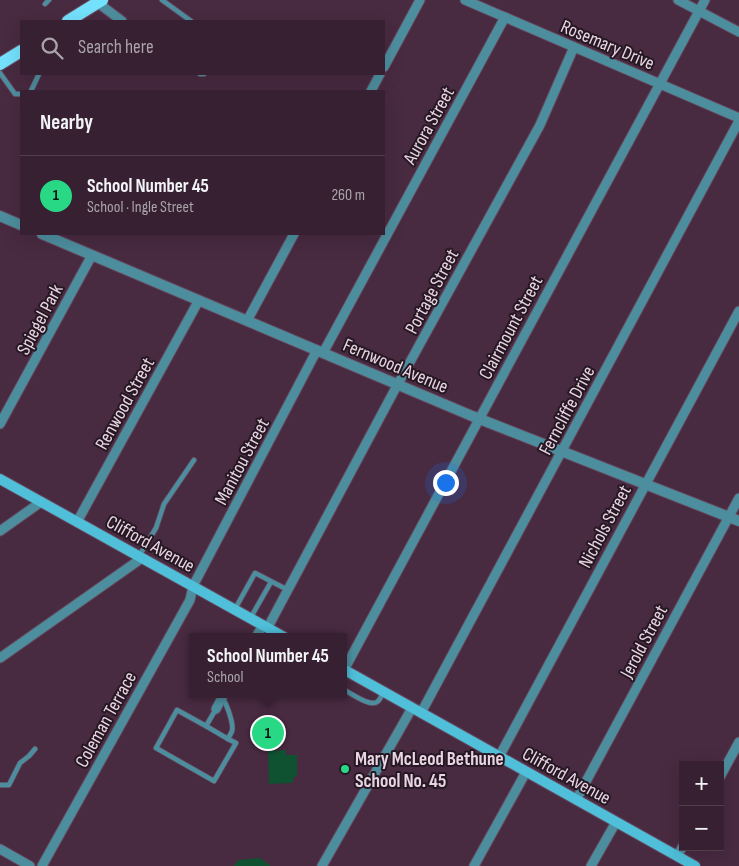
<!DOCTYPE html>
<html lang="en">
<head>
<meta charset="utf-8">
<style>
	:root { --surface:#362031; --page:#412d3d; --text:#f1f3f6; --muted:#aaa3ab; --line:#503e4d; --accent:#28d885 }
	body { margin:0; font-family:"Sofia Sans Condensed",sans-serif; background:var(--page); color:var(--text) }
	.controls { position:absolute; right:15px; bottom:15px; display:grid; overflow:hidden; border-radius:0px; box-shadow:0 5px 20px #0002 }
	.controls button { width:45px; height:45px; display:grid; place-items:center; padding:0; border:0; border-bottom:1px solid var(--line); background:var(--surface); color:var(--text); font:25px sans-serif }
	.you { position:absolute; left:445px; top:482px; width:18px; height:18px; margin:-12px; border:4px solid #fff; border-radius:50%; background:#1a73e8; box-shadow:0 0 0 8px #1a73e833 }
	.badge { display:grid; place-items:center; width:32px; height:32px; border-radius:50%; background:var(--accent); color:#111; font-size:16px; font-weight:700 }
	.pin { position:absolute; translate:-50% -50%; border:2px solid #fff; box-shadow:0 1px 5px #0006 }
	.popup { position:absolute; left:189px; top:633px; width:158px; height:65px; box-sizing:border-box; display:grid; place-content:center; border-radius:0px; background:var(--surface); filter:drop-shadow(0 1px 4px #0005); font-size:16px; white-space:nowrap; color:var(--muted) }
	.popup b { font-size:19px; color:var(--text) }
	.popup::after { content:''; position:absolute; left:50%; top:100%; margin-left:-10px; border:10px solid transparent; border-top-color:var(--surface) }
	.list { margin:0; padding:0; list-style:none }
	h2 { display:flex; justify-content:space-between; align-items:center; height:65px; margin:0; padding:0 20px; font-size:21px }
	h2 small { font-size:16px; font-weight:400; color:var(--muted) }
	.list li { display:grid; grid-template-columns:32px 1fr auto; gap:15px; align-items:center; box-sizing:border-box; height:80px; padding:0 20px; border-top:1px solid var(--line) }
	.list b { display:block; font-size:19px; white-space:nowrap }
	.list p { margin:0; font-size:16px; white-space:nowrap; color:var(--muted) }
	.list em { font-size:16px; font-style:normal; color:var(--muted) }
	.icon { flex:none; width:28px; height:28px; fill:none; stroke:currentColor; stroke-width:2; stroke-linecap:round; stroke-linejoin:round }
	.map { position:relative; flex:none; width:739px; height:866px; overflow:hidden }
	.search { position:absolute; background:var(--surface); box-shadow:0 5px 20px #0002; left:20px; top:20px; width:365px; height:55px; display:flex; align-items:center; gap:12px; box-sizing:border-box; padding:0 18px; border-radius:0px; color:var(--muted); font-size:19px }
	.panel { position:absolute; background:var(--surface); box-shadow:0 5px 20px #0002; left:20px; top:90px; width:365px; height:145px; border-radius:0px }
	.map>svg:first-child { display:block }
</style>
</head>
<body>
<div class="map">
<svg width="739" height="866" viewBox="0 0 739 866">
	<rect width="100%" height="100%" fill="#482a41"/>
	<g fill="#0f5231">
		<path d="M286,750V755H297V776H295L292,783L269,784L268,751Z"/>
		<path d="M260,858L271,866H234L238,860Z"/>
	</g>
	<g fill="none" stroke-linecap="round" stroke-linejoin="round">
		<defs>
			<g id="service">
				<path d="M162,0L191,21"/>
				<path d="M45,4L49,0"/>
				<path d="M0,73L15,94H21"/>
				<path d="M200,74H204"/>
				<path d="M31,91L39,74"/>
				<path d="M139,556L156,528L164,504L194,460"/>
				<path d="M235,609L255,573L288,590"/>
				<path d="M251,617L271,582"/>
				<path d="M343,689C350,693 370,707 377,702C380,700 382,695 383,692"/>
				<path d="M216,709L206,726L228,739C229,736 231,734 232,731C234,724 227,705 223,699"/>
				<path d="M206,726L177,710L156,748L214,781L236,743L228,739"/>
				<path d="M0,785H9L20,763L29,756L35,749"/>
			</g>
			<g id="minor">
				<path d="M465,0L739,118"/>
				<path d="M678,0L739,32"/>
				<path d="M98,3L122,21"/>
				<path d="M384,67L420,0"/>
				<path d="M371,91L380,74"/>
				<path d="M247,321L294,234"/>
				<path d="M323,353L505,17"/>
				<path d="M0,424L92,255"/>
				<path d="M77,522L199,300"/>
				<path d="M0,531L41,502"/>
				<path d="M268,627L393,393L540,125L574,47"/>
				<path d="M256,637L263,625"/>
				<path d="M0,658L142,558"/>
				<path d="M344,670L705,0"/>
				<path d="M216,709L224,694"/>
				<path d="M421,713L739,121"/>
				<path d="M499,757L739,311"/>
				<path d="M720,777L739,742"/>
				<path d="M576,800L739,498"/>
				<path d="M0,849L30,866"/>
				<path d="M677,856L683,846"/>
				<path d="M42,866L190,600L193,586L317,350"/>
				<path d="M322,866L412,708"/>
				<path d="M474,866L526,772"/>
				<path d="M591,866L616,822"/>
			</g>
			<g id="tertiary">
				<path d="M0,216L21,225"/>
				<path d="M42,234L472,416L739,521"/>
			</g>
			<g id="secondary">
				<path d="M0,479L284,637"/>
				<path d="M343,669L695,866"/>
			</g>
			<g id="primary">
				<path d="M68,21L102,0"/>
				<path d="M0,64L21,51"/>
			</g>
		</defs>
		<use href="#service" stroke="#65495e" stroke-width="6"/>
		<use href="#minor" stroke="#65495e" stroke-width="11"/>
		<use href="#tertiary" stroke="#65495e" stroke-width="12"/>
		<use href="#secondary" stroke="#65495e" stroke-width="12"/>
		<use href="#primary" stroke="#65495e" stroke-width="14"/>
		<use href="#service" stroke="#4d8e9e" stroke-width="4.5"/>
		<use href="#minor" stroke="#4d8e9e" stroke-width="9"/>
		<use href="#tertiary" stroke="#4d8e9e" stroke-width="10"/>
		<use href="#secondary" stroke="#4fbfda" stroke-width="10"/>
		<use href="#primary" stroke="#74e1fd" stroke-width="12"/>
	</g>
	<circle fill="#28d885" stroke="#261823" stroke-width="2" cx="345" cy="769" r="5"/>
	<g text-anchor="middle" stroke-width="4" stroke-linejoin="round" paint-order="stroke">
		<g font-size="19" fill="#e8d4e2" stroke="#261823">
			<text transform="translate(608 44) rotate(23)" y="7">Rosemary Drive</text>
			<text transform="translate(428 125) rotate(-61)" y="7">Aurora Street</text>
			<text transform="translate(431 291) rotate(-62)" y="7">Portage Street</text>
			<text transform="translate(39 319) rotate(-62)" y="7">Spiegel Park</text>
			<text transform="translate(510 327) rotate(-62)" y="7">Clairmount Street</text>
			<text transform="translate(396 365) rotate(23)" y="7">Fernwood Avenue</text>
			<text transform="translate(124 403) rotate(-61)" y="7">Renwood Street</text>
			<text transform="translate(566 410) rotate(-62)" y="7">Ferncliffe Drive</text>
			<text transform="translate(241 461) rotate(-62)" y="7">Manitou Street</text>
			<text transform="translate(604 526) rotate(-62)" y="7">Nichols Street</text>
			<text transform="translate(151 543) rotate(29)" y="7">Clifford Avenue</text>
			<text transform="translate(643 641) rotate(-62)" y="7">Jerold Street</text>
			<text transform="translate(105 719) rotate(-61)" y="7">Coleman Terrace</text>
			<text transform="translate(567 775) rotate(29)" y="7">Clifford Avenue</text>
		</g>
		<g font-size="19" font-weight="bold" fill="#e8d4e2" stroke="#261823" text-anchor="start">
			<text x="355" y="765">Mary McLeod Bethune<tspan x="355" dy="22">School No. 45</tspan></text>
		</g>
	</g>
</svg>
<div class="controls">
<button>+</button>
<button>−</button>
</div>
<div class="you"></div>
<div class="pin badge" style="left:268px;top:733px">1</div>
<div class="popup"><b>School Number 45</b>School</div>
<div class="search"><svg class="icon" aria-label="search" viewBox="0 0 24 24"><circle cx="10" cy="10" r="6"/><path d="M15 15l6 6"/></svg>Search here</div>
<section class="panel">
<h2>Nearby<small></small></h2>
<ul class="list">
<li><span class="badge">1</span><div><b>School Number 45</b><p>School · Ingle Street</p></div><em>260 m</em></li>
</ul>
</section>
</div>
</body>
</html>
